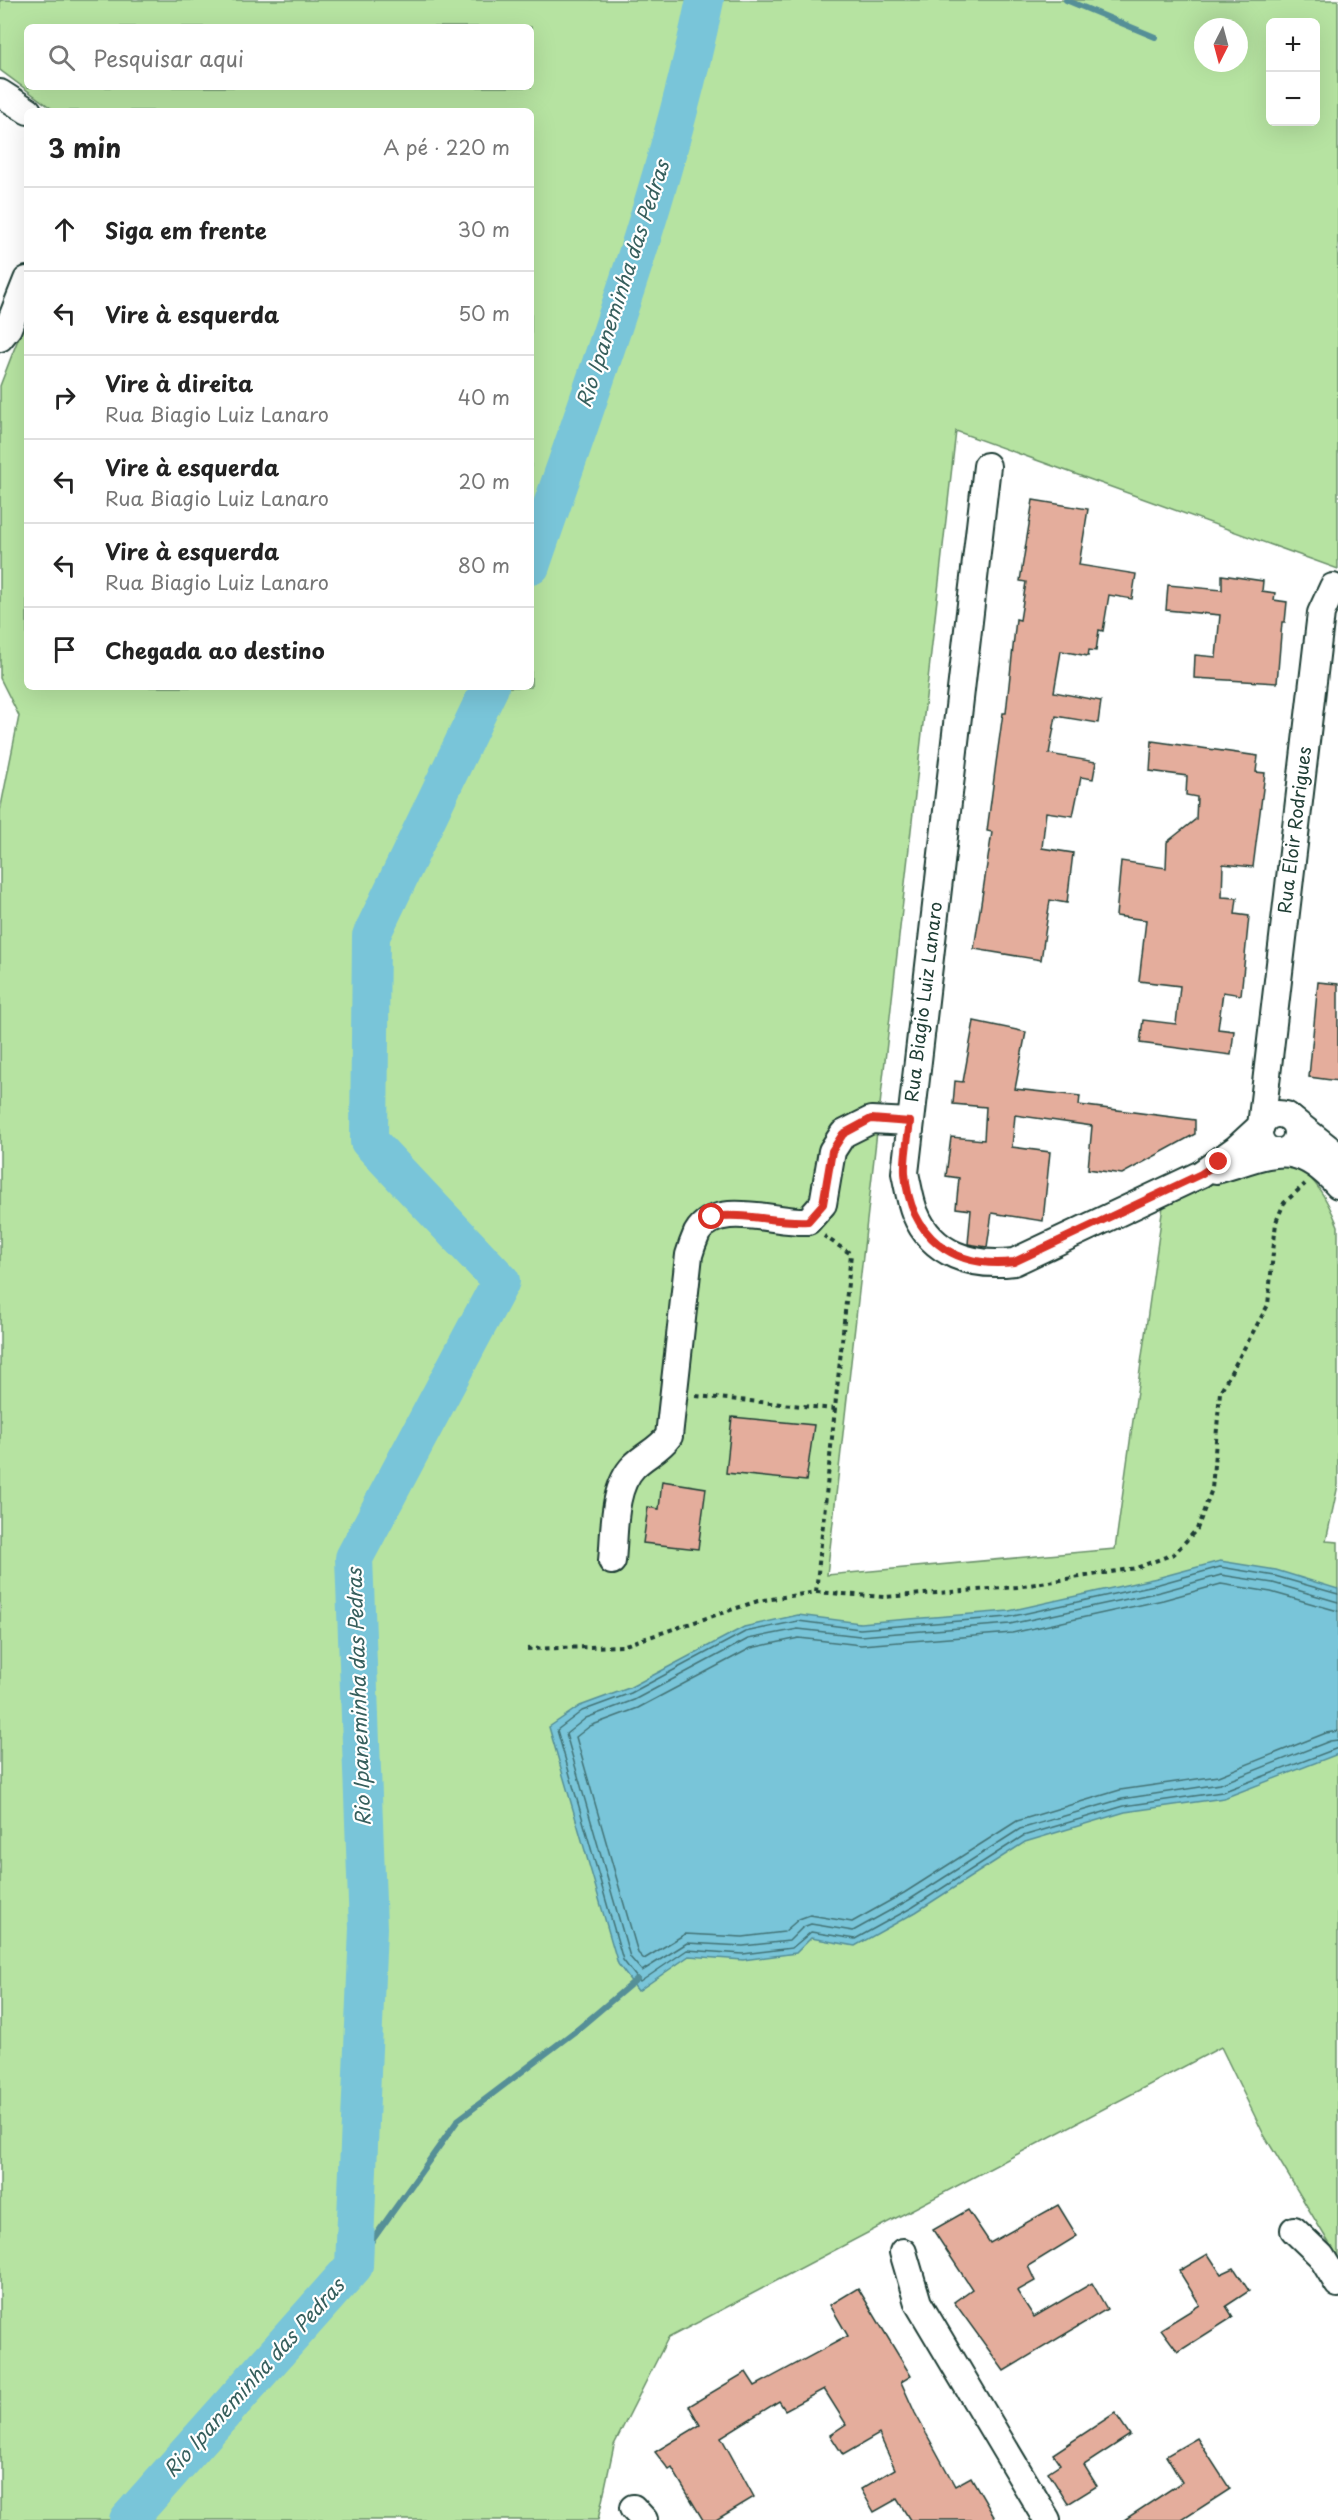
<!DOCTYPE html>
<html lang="pt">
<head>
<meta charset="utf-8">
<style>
	:root { --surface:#fff; --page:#f6f6f6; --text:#222; --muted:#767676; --line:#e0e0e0 }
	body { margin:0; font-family:"Playpen Sans",sans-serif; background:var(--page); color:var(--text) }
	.controls { position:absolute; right:18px; top:18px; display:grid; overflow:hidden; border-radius:9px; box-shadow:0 6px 24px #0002 }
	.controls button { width:54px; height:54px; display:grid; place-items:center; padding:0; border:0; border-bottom:2px solid var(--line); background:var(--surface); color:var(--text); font:30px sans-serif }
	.compass { position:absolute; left:1194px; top:18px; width:54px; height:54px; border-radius:50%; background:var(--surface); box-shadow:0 6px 24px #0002; rotate:186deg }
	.stop { position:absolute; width:18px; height:18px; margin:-14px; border:4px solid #d93025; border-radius:50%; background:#fff }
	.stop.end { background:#d93025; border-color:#fff; box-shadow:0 2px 6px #0008 }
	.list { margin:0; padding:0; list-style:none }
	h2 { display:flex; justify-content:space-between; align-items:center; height:78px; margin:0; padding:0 24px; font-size:26px }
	h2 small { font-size:20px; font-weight:400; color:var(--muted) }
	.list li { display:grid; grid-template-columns:39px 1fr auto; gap:18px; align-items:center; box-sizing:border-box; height:84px; padding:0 24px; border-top:2px solid var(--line) }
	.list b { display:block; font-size:22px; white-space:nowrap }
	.list p { margin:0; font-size:20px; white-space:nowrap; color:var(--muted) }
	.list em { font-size:20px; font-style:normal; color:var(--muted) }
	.icon { flex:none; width:33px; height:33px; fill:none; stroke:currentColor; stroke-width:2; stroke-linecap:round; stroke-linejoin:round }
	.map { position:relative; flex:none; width:1338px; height:2520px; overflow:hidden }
	.search { position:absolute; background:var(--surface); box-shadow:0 6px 24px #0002; left:24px; top:24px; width:510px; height:66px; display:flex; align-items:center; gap:15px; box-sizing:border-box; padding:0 21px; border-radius:9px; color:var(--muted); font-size:22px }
	.panel { position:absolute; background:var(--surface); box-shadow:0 6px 24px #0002; left:24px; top:108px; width:510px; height:582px; border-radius:9px }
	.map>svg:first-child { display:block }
</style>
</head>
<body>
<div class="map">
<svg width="1338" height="2520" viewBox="0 0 1338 2520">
	<rect width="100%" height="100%" fill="#fff"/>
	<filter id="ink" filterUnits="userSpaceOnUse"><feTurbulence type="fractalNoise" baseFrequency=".0167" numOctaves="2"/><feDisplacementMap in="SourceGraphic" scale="12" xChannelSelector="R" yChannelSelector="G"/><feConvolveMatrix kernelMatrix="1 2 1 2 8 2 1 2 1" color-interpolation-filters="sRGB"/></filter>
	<g filter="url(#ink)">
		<path fill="#b6e3a1" stroke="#6a906a" stroke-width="1.5" fill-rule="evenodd" d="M0,0H1338V569L956,431L827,1575L1115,1549L1163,1206C1195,1191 1250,1160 1286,1165C1313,1168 1329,1204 1338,1226V1485L1326,1541L1338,1542V2258L1264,2135L1221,2047L668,2338L614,2445L598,2520H0V811L19,716L0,678V386L27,316V687H531V111H55L0,70ZM1270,22H1316V122H1270ZM27,27H531V87H27ZM1203,27H1239V63H1203Z"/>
		<path fill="#79c5d9" stroke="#558f97" stroke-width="1.5" d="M1220,1561L1276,1570L1338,1589V1754L1224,1798L1125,1812L1025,1842L916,1912L855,1946L811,1938L796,1953L743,1960L689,1956L638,1991L618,1964L549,1727L580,1706L629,1688L744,1627L798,1615L860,1623L1009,1611L1157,1578Z"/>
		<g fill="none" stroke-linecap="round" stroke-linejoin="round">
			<g stroke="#437376" stroke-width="1.5">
				<path d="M1338,1594L1275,1576L1220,1567L1159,1584L1009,1617L860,1629L798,1621L745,1632L631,1693L582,1711L557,1730L623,1960L640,1982L687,1950L743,1954L792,1948L811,1932L855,1939L913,1907L1023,1836L1124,1806L1222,1792L1338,1748"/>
				<path d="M1338,1602L1273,1583L1221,1575L1160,1592L1010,1624L860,1636L798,1629L748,1639L634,1700L586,1718L566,1734L630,1957L642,1971L687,1943L743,1946L789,1941L803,1927L811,1924L853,1931L909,1900L1020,1829L1122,1799L1220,1784L1330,1741L1338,1740"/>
				<path d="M1338,1611L1271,1592L1221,1584L1163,1600L1012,1633L861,1645L799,1638L751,1648L638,1708L590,1726L576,1737L638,1953L644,1959L685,1934L743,1937L784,1932L799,1919L810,1915L852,1922L904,1893L1017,1821L1120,1790L1218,1776L1326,1733L1338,1731"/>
			</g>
			<g stroke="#558f97" stroke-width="6">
				<path d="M1066,0L1155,37"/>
				<path d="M704,6L719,0"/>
				<path d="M354,2266L458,2120L578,2029L637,1979"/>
			</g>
			<g stroke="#79c5d9" stroke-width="38">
				<path d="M531,566C594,382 666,190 705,0"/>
				<path d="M128,2520L354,2266L368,1928L354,1558L501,1281L369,1141L371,936L490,687"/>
			</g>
		</g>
		<g fill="#e4ad9c" stroke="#1f3d34" stroke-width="1.5">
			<path d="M1033,500L1088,509L1079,565L1136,574L1132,599L1109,595L1103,631L1099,630L1096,651L1089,650L1088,656L1061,651L1054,692L1101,701L1098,723L1056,716L1049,754L1096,762L1093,779L1081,777L1073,816L1046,812L1042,848L1073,853L1067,903L1050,900L1041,960L974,949L992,832L987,831L996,763L1003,713H1006L1016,619L1020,620L1026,582L1020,581Z"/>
			<path d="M1222,575L1263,581L1262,591L1275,593L1274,600L1287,602L1285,622H1282L1277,683L1194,678L1195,655L1216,657L1220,615L1166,610L1168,585L1222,590Z"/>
			<path d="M1152,741L1258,756L1256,772L1265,773L1253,867L1223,864L1222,897L1237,898L1235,914L1249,916L1241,995L1223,992L1218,1029L1234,1031L1231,1055L1140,1043L1143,1020L1176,1024L1180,986L1139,981L1146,920L1116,916L1121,861L1166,868L1167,842L1196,819L1197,797L1186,795L1187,776L1150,771Z"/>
			<path d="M1318,982L1338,984V1081L1309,1077Z"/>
			<path d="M974,1021L1026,1032L1015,1089L1080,1096L1079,1105L1195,1120V1134L1122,1174L1088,1169L1092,1126L1015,1115L1012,1147L1050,1152L1043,1221L992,1213L987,1247L968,1244L971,1210L956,1208L959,1178L946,1176L951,1137L984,1140L986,1107L953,1104L955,1081L963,1082Z"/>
			<path d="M732,1417L814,1425L806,1481L726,1473Z"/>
			<path d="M662,1481L706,1488L698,1549L643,1543L648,1507L659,1509Z"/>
			<path d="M1058,2205L1077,2236L1028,2266L1035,2281L1017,2291L1034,2317L1092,2283L1107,2309L1004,2371L954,2302L972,2289L933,2230L968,2210L990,2243Z"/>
			<path d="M1208,2254L1221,2274L1234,2268L1249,2291L1226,2306L1233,2317L1178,2352L1161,2329L1200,2305L1179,2271Z"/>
			<path d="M858,2288L911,2376L901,2382L915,2413L955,2486L971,2477L996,2520H910L897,2499L874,2512L861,2489L895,2469L879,2434L843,2455L830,2435L846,2424L824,2389L785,2410L779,2401L721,2437L754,2497L716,2520H703L672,2468L669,2470L655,2452L700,2425L689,2406L746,2372L755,2386L848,2336L830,2305Z"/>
			<path d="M1115,2413L1130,2435L1084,2465L1097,2486L1068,2504L1048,2472L1060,2464L1053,2454Z"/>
			<path d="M1197,2438L1230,2489L1182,2520H1124L1182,2482L1166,2456Z"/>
		</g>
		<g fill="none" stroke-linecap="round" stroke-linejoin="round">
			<defs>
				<g id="minor">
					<path d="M0,93L28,111"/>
					<path d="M0,338L8,328L27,280"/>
					<path d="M987,466L905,1173C908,1186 910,1201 915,1213C932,1255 973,1267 1014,1262L1201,1174L1236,1149L1261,1126L1321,613L1333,587"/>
					<circle cx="1278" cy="1133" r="19"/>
					<path d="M1286,1115L1338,1156"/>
					<path d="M1216,1170C1271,1155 1294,1136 1338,1185"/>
					<path d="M612,1561C615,1532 612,1488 634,1466C646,1454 659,1450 669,1436L689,1255C691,1248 694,1240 697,1233C717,1199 775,1223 808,1221L823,1204L832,1151L843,1134L871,1120L910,1122"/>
					<path d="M1294,2230L1321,2256L1338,2284"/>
					<path d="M903,2252L918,2303L1047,2520"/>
					<path d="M633,2508L644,2520"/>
				</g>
			</defs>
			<use href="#minor" stroke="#1f3d34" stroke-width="30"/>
			<g stroke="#1f3d34" stroke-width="4" stroke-dasharray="4.5 4.5" stroke-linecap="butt">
				<path d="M696,1396L835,1409"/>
				<path d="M816,1592L851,1254L824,1236"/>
				<path d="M527,1649L622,1646L758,1601L816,1592L884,1597L1017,1587L1136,1568L1174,1554L1197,1529L1212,1489L1220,1392L1268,1305L1276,1222L1284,1203L1305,1184"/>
			</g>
			<use href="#minor" stroke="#fff" stroke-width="26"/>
		</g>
	</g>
	<g fill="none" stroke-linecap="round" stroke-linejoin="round" filter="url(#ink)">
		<path stroke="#d93025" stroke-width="8" d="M712,1217C745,1212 775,1223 808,1221L823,1204L832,1151L843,1134L871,1119L910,1122C908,1138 904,1157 905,1173C910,1237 953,1269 1014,1262L1201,1174L1219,1162"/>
	</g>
	<g text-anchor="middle" stroke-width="4.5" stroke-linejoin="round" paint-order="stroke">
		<g font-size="18" fill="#1f3d34" stroke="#fff">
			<text transform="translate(1295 830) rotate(-83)" y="6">Rua Eloir Rodrigues</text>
			<text transform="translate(924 1002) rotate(-83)" y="6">Rua Biagio Luiz Lanaro</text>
		</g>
		<g font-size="20" font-style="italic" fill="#365f5d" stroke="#fff">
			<text transform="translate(623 284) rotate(-72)" y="7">Rio Ipaneminha das Pedras</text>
			<text transform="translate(359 1697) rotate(-92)" y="7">Rio Ipaneminha das Pedras</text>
			<text transform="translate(254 2378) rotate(-48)" y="7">Rio Ipaneminha das Pedras</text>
		</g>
	</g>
</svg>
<div class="controls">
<button>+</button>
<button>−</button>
</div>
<svg class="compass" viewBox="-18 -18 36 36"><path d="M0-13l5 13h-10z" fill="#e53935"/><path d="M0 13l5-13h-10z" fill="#767676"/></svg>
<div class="stop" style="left:712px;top:1217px"></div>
<div class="stop end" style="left:1219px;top:1162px"></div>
<div class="search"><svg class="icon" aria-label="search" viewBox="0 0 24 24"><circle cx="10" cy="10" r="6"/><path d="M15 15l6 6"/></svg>Pesquisar aqui</div>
<section class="panel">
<h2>3 min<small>A pé · 220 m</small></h2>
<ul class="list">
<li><svg class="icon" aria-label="ahead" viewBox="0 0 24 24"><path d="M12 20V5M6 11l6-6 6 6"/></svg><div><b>Siga em frente</b></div><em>30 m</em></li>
<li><svg class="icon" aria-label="left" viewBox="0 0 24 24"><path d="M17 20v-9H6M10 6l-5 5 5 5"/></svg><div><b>Vire à esquerda</b></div><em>50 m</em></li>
<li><svg class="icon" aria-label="right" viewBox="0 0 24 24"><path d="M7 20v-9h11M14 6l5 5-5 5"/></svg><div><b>Vire à direita</b><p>Rua Biagio Luiz Lanaro</p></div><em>40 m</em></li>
<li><svg class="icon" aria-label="left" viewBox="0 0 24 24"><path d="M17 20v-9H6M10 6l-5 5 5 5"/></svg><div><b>Vire à esquerda</b><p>Rua Biagio Luiz Lanaro</p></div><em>20 m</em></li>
<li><svg class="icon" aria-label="left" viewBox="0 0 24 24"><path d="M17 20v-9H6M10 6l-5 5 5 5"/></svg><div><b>Vire à esquerda</b><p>Rua Biagio Luiz Lanaro</p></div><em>80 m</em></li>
<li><svg class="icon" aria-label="arrive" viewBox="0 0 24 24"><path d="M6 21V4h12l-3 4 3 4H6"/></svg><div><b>Chegada ao destino</b></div></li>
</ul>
</section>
</div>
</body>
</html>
